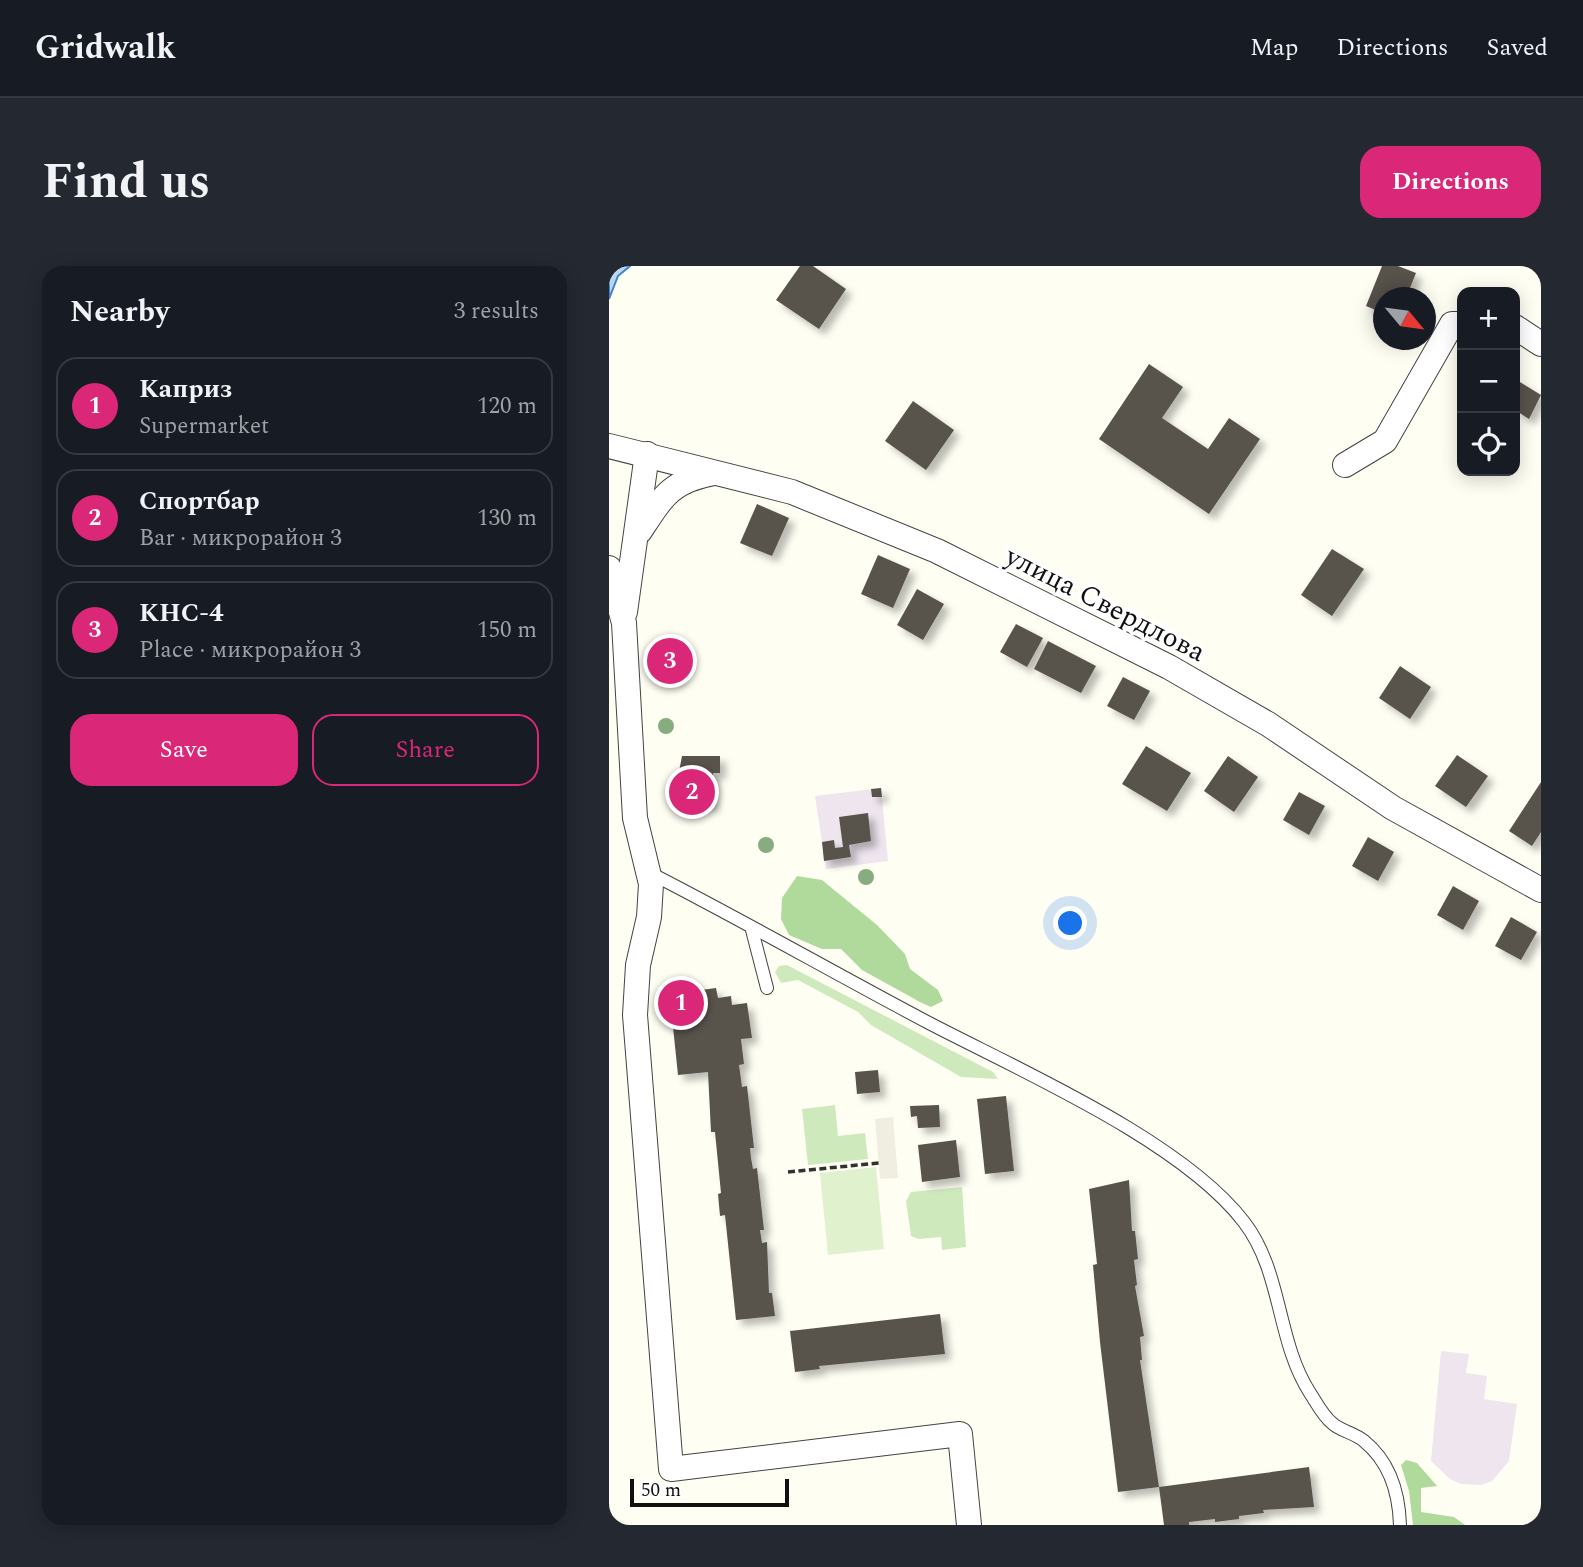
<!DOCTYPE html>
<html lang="en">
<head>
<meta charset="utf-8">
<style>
	:root { --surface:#171b24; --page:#242831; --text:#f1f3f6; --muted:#9ea1a6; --line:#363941; --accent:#db2777 }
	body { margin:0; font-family:Spectral,serif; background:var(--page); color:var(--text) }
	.controls { position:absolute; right:21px; top:21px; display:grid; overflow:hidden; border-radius:14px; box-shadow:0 4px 18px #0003 }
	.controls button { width:63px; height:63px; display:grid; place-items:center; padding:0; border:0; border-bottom:2px solid var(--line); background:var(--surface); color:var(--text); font:35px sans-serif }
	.compass { position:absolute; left:764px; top:21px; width:63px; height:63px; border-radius:50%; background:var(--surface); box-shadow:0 4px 18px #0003; rotate:119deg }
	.scale { position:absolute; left:21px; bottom:18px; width:159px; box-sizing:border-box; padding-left:7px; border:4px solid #101010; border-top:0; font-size:19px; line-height:24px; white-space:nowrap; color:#101010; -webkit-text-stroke:5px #fff; paint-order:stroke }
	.you { position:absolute; left:462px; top:658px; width:24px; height:24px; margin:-18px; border:5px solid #fff; border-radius:50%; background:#1a73e8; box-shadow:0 0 0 10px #1a73e833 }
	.badge { display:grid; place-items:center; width:46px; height:46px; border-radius:50%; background:var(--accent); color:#fff; font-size:23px; font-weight:700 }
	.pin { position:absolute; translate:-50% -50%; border:4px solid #fff; box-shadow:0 2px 7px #0006 }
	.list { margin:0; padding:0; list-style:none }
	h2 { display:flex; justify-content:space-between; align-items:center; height:91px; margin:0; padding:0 28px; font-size:30px }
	h2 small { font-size:23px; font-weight:400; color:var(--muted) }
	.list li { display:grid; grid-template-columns:46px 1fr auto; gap:21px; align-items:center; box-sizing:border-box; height:98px; margin:0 14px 14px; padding:0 14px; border:2px solid var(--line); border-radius:21px }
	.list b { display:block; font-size:26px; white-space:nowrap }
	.list p { margin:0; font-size:23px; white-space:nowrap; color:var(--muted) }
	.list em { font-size:23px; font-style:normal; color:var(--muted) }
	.actions { display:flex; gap:14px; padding:21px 28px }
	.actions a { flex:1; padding:16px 0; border:2px solid var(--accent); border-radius:21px; text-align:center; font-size:24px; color:var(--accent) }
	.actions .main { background:var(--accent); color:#fff }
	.icon { flex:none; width:38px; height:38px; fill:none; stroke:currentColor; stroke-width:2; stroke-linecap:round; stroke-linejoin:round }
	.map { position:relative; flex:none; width:932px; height:1259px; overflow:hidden; border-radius:21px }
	header { display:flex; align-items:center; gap:42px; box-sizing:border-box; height:98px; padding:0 35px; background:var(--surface); border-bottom:2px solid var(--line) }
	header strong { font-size:33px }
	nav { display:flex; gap:38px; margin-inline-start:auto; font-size:24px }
	.intro { display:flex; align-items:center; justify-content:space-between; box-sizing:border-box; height:168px; padding:0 42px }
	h1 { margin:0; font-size:49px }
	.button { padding:18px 32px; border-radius:21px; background:var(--accent); color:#fff; font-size:24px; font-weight:700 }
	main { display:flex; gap:42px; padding:0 42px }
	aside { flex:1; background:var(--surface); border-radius:21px; box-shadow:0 4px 18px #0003 }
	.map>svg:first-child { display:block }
</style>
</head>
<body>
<header>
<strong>Gridwalk</strong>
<nav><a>Map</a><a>Directions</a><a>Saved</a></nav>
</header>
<div class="intro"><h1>Find us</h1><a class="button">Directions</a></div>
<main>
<aside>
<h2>Nearby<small>3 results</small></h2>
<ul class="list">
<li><span class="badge">1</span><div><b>Каприз</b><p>Supermarket</p></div><em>120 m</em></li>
<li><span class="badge">2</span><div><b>Спортбар</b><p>Bar · микрорайон 3</p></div><em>130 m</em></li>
<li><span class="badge">3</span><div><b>КНС-4</b><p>Place · микрорайон 3</p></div><em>150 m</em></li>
</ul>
<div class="actions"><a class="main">Save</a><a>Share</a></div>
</aside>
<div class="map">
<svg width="932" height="1259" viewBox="0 0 932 1259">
	<defs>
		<filter id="shadow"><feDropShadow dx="6" dy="6" stdDeviation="3.5" flood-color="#0004"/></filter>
	</defs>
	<rect width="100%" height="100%" fill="#fffef3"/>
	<g fill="#eee5ee">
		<path d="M272,522L279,595L217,603L206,530Z"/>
		<path d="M832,1085L860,1088L857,1107L878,1110L875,1133L908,1138L900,1195L883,1215L872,1219L852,1218L841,1213L822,1195Z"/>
	</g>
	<g fill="#ceeabc">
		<path d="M178,699L384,806L389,813L352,811L262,759L249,746L189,714L172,717L166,706L170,700Z"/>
		<path d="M226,839L229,870L256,867L259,893L199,899L193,843Z"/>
		<path d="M353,921L357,981L333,984L332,971L309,973L302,970L297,935L302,926Z"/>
	</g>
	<g fill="#afda9c">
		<path d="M188,610L213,614L268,659L296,688L301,703L329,724L334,735L322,741L311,736L253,704L232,683H213L180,669L172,653L173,632Z"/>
		<path d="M797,1194L808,1197L828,1220L812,1222V1246L845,1251L856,1259H804L800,1225L792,1199Z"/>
	</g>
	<path fill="#e0f1ce" d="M267,901L275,983L219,989L211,907Z"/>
	<path fill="#f0eee1" d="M284,851L289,912L271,913L266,853Z"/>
	<path fill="#b8d6f6" stroke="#4081cc" stroke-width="2" d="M0,0H21L9,10L0,33Z"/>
	<g fill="#59534c" filter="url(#shadow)">
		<path d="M191,0H204L237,23L210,63L167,34Z"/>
		<path d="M773,0H789L807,7L797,32H774V47L757,40Z"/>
		<path d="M540,98L574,121L553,152L599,183L620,152L651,173L600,248L490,173Z"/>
		<path d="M906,113L932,129L920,153L906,144Z"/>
		<path d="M304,135L345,164L317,204L276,175Z"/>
		<path d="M148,238L180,252L163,290L131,277Z"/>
		<path d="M723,283L755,303L723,350L692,329Z"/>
		<path d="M269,289L301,303L284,342L252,328Z"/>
		<path d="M308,323L335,338L314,374L288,359Z"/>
		<path d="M407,358L434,372L418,401L391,386Z"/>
		<path d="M439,375L487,400L472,427L425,403Z"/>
		<path d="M52,379L71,380L70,412L50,411Z"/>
		<path d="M791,400L822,421L801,453L770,432Z"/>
		<path d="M514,411L541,425L525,454L498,440Z"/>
		<path d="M537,480L582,507L558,545L513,518Z"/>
		<path d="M848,489L879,510L857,541L826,520Z"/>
		<path d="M73,490H111V507H104V540H74V511H69Z"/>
		<path d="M619,490L649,511L625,546L595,525Z"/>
		<path d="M932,516V566L923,580L900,565Z"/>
		<path d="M272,522L273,531H263L262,523Z"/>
		<path d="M690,526L716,540L700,569L674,554Z"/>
		<path d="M259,547L262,575L240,579L242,591L215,595L213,576L225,574L226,582L234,581L230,551Z"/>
		<path d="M759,571L785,586L769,615L743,600Z"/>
		<path d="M844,620L870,635L854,664L828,649Z"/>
		<path d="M902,651L928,666L912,694L886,680Z"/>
		<path d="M59,719H65L71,727L107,722L109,732L122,730L123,739L138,737L143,772L132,773L135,798L130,799L133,821L138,820L145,882H141L142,892L144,903L148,902L155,964H151L153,977L158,976L160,1027H163L166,1050L127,1054L116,949L111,950L109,928L112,927L106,866H102L99,806L69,809L61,732L55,726Z"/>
		<path d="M269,804L271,826L248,828L246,806Z"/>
		<path d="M397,830L405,905L376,908L368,833Z"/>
		<path d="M330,839L331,861L309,862L308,850L302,851L301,840Z"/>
		<path d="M347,874L351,911L313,916L309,879Z"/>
		<path d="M520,914L523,965H526L529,993L525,994L528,1019L526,1020L535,1070L531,1071L533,1094H531L550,1221L509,1226L491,1076L484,999L488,998L480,923Z"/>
		<path d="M331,1048L336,1088L210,1100L211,1103L186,1106L181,1065Z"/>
		<path d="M700,1201L705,1241L654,1244L655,1247L630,1250V1253L606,1256V1253L580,1256V1259H555L550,1221Z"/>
	</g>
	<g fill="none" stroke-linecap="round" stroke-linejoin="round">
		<defs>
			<g id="service">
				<path d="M41,607C135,655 227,708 320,757C412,805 573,875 635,956C674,1007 667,1074 701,1127C707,1136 714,1150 723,1157C731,1165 746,1167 755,1175C781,1196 790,1227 791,1259"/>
				<path d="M143,664L158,722"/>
			</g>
			<g id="minor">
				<path d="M906,61L932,78"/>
				<path d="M0,180L183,226L328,285L560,401L659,458L784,542L932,624"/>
				<path d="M736,199L776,175L843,58H853"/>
				<path d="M31,265C54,230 62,215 105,207"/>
				<path d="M0,302L15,357L26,552L42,618L40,651L29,699L26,749L62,1203L351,1168L360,1259"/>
				<path d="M16,346L38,188"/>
			</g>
		</defs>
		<use href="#service" stroke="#434343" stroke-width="14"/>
		<use href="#minor" stroke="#434343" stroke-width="26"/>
		<path stroke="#323232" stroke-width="3.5" stroke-dasharray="7 3.5" stroke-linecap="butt" d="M179,906L270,897"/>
		<use href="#service" stroke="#fff" stroke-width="12"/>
		<use href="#minor" stroke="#fff" stroke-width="24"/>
	</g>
	<g fill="#87ac7f">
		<circle cx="57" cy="460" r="8"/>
		<circle cx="157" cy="579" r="8"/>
		<circle cx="257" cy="611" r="8"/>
	</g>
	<g text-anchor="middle" stroke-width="7" stroke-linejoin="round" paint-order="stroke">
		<g font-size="28" fill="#101010" stroke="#fff">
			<text transform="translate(497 337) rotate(27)" y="10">улица Свердлова</text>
		</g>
	</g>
</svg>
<div class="controls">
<button>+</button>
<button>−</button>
<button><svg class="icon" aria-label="locate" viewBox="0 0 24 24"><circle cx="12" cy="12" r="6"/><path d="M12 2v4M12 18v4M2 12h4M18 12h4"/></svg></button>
</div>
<svg class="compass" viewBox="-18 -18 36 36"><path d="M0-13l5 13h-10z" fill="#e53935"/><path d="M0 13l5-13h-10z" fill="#9ea1a6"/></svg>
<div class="scale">50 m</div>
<div class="you"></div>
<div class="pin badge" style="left:72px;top:737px">1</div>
<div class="pin badge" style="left:83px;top:526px">2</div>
<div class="pin badge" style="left:61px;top:395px">3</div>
</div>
</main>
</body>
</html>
